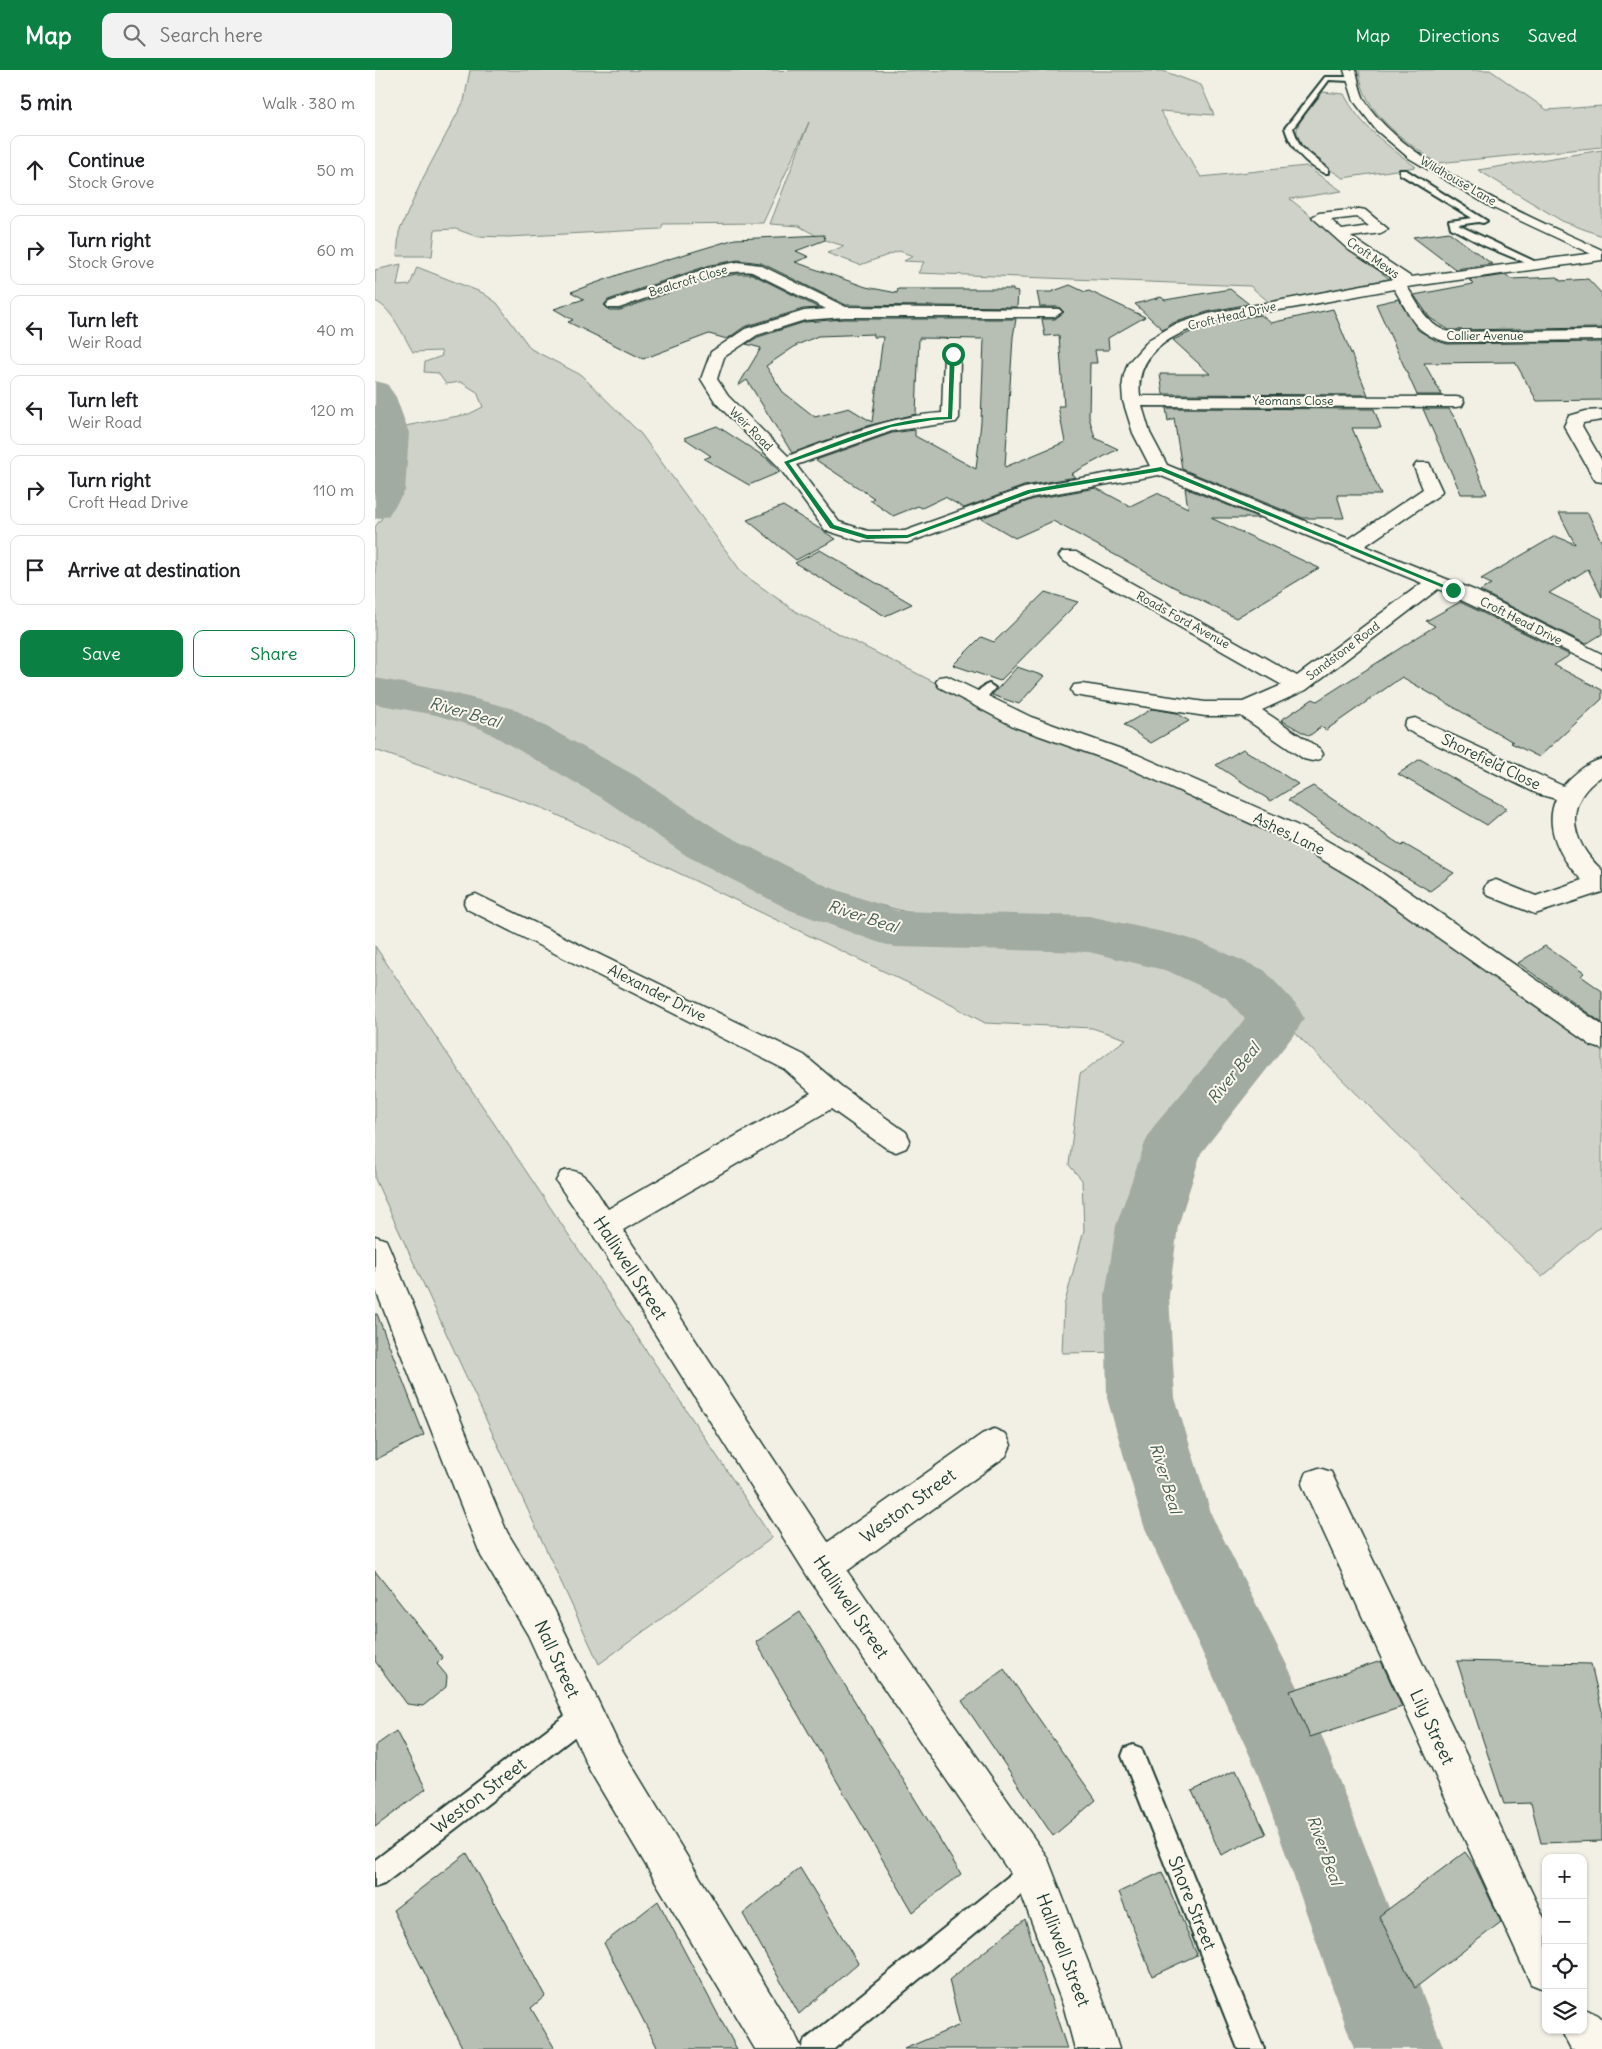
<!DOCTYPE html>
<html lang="en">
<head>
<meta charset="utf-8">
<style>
	:root { --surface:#fff; --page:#f2f2f2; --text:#202124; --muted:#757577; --line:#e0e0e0; --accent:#0b8043 }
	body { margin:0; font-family:Delius,sans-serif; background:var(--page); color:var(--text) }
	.controls { position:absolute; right:15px; bottom:15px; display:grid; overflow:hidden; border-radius:10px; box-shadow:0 1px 4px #0004 }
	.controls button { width:45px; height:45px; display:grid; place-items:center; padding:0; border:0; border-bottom:1px solid var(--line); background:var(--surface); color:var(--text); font:25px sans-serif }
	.stop { position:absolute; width:15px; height:15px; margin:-11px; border:4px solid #0b8043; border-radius:50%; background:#fff }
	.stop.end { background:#0b8043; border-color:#fff; box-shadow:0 1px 5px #0008 }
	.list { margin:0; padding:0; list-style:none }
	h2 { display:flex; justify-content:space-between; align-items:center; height:65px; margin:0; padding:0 20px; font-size:21px }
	h2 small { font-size:16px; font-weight:400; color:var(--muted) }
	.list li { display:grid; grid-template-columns:32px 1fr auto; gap:15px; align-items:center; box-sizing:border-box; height:70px; margin:0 10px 10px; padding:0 10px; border:1px solid var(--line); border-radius:10px }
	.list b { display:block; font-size:19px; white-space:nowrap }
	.list p { margin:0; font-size:16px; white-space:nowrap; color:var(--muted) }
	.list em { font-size:16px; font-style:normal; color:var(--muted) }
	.actions { display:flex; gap:10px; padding:15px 20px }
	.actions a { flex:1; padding:11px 0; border:1px solid var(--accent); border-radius:10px; text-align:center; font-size:18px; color:var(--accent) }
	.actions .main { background:var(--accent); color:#fff }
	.icon { flex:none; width:28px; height:28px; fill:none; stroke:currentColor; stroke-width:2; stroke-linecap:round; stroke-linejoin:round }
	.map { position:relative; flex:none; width:1227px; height:1979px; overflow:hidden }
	header { display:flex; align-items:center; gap:30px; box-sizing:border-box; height:70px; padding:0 25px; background:var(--accent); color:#fff }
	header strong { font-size:24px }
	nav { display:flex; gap:28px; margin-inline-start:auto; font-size:18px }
	.search { width:350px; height:45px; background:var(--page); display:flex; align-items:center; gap:12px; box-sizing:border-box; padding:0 18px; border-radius:10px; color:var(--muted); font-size:19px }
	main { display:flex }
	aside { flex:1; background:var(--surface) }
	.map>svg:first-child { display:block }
</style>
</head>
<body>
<header>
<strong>Map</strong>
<div class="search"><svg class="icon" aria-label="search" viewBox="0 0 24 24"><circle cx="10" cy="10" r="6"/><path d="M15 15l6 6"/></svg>Search here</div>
<nav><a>Map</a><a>Directions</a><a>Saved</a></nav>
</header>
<main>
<aside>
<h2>5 min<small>Walk · 380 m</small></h2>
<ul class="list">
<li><svg class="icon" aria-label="ahead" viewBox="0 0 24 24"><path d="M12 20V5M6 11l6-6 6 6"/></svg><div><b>Continue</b><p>Stock Grove</p></div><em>50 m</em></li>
<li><svg class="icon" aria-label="right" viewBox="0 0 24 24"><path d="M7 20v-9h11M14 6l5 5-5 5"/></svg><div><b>Turn right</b><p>Stock Grove</p></div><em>60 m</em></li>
<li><svg class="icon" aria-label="left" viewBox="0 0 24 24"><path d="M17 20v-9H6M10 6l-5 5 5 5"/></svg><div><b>Turn left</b><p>Weir Road</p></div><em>40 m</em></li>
<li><svg class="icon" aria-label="left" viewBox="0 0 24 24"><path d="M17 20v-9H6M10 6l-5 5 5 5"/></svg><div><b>Turn left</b><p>Weir Road</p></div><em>120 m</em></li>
<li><svg class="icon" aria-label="right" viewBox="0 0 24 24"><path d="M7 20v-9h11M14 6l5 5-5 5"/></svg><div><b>Turn right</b><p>Croft Head Drive</p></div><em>110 m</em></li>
<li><svg class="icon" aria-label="arrive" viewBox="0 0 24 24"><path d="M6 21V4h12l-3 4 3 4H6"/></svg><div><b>Arrive at destination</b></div></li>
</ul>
<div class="actions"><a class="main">Save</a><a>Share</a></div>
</aside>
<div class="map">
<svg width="1227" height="1979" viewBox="0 0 1227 1979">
	<rect width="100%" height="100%" fill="#f2f0e5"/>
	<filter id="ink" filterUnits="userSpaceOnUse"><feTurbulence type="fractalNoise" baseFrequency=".02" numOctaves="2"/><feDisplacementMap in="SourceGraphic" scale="10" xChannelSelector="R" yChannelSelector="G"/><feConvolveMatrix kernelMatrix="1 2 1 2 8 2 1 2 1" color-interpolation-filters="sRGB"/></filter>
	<g filter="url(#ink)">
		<g fill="#cfd2c8" stroke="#77887e">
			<path d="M95,0L788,1L826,15L839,45L785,41L826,107L931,96L967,121L915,129L1014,209L894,232L875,216L543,203L549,192L529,191L538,186L524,181L485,195L452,183L469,176L447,169L424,156L395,154L434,52L388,153L288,154L286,159L133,167L100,166L81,159L60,160L57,186H22L24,162L48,108L89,31Z"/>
			<path d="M984,0H1115L1172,40L1227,36V77L1062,93C1029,70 988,44 984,0Z"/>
			<path d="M948,22L969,24C985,56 1013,76 1041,97L968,108C953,98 912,75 924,54C930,43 940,33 948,22Z"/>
			<path d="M1227,80V166L1187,151L1103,100Z"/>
			<path d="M26,194L22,216L35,215L42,197L108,223L122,233L156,279L206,305L266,364L368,504L423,543L608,637L731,685L940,780L1227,978V1155L1167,1207L911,954L909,930L889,905L839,882L773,861L547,846L478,828L366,780L193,671L112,634L0,613V457L27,421L25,394L30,356L94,344L108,337L102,322L86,312L71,314L63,303L49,302L50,292L67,286L66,281L38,282C29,267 17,238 0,231V200Z"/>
			<path d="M0,337L9,362L6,421L0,429Z"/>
			<path d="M0,628L64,641L111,656L238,725L329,786L427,834L521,867L717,874L795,891L854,916L876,933V951L864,981L798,1059L777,1102L752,1224L753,1282L687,1283L689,1236L709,1160L707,1110L694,1095L705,1004L751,969L717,958L610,953L554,923L170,739L0,680Z"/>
			<path d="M0,876L397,1468L224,1594L0,1109Z"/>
		</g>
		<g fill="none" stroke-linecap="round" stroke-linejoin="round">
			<g fill="#a2aba1" fill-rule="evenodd">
				<path d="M0,311L12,314L21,327L34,363L30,421L13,446L0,449Z"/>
				<path d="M0,608L66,620L139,639L261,706L346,762L451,816L523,841L714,846L806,866L825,872L889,900L921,934L929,948L921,962L826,1083L803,1156L794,1226L800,1328L837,1446L944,1659L1069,1979H979L881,1699L769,1456L732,1328L730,1226L741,1156L770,1073L779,1056L870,949L851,928L793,901L714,882L520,877L502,872L415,840L312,786L227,728L107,659L61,645L0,634Z"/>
			</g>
		</g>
		<g fill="#b7beb3" stroke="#1f3d34" fill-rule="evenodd">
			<path d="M1074,162L1117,194L1080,199L1038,167Z"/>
			<path d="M449,165L450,170L421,181L434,187L420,192L491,217L522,223L523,219H638V221L643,222L642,237L471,235L386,193L363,190L335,195L233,230L229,235L234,240H245L329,210L362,204H377L444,238L428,239L369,257L352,269L334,264L268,289L193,252L198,250L179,239L209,229L196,222L251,202L360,169Z"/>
			<path d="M1131,205L1136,209L1183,207L1185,211L1213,209L1227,224V258L1074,260L1055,248L1039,225L1098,214L1094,210Z"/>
			<path d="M695,215L710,222L714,221L770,247L733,268L734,280H720L722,293H715L714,347L720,368L743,379L696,404L701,407L649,416L589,438L570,427L547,438L543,436L518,446L495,430L499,428L441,390L517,363L540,360V366L601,399L606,352L609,269L544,268L541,344L488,357L417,383L372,310L363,316L386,278L371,274L383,267L430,252L469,249H641L638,267L630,397L690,372L683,336H689L684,265L670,266L667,249H680L689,242L684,237H665L662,222H676ZM499,264V267H508L497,352L474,338L440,347L408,322L391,296L422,275L443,266Z"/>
			<path d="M855,219L874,234L832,242L798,253L788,260L760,234L786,227L790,230Z"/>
			<path d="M1023,229L1043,260L1060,270L1072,274L1227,272V330L1162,331L1140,292L1049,293L1067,325H1042L1001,234Z"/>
			<path d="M958,239L993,325L788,324L785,304H835L798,270L820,260L871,247L886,245L896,253Z"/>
			<path d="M791,338L999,339L1006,358H977L1006,425H962L969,448H928L807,399L799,348L793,351Z"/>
			<path d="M1048,339H1074L1081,350L1112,424H1086Z"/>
			<path d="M342,356L393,389L405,402L374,415L329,389L336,386L309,368Z"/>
			<path d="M721,418L755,436L782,423L813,438L810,418L885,448H836L944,498L861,548L795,515L678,451L640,468L606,448L659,429Z"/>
			<path d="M408,436L461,469L421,490L372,450Z"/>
			<path d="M1184,443H1213L1227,473V527L1213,499L1174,523L1227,549V564L1211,574L1105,521L1116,514L1106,509L1180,466L1200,474Z"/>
			<path d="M445,480L537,534L510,546L420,493Z"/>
			<path d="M670,522L703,532L625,611L578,595L606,567L619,572Z"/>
			<path d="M1085,532L1195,585L1179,595L1227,620V629L1164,687L1136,673L1138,672L1027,607L951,660L946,657L934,666L906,650L938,629L942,631L1060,556L1051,551Z"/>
			<path d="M642,597L669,606L644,634L617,625Z"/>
			<path d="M777,639L802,643L814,651L776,673L749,655Z"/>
			<path d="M868,679L923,714L896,731L841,695Z"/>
			<path d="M1045,689L1105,724L1132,738L1112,755L1023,704Z"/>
			<path d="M938,716L1027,776L1029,774L1079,803L1055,821L986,781L913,730Z"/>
			<path d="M1170,876L1209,903L1206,906L1227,921V953L1143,893Z"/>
			<path d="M0,1244H2L49,1365L0,1390Z"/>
			<path d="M0,1501L68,1588L62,1594L72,1606L71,1617L48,1636L32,1634L0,1591Z"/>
			<path d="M425,1542L586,1804L538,1842L381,1572Z"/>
			<path d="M1006,1591L1027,1637L935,1667L915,1621Z"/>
			<path d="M1082,1591L1216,1594L1227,1641V1771L1166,1773L1156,1733L1129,1734Z"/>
			<path d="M629,1599L721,1730L678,1766L587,1631Z"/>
			<path d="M21,1661L51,1719L0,1757V1676Z"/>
			<path d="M861,1700L891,1764L846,1785L817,1721Z"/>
			<path d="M1090,1782L1098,1793L1126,1852L1040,1918L1004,1846Z"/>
			<path d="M92,1783L170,1926L156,1938L180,1979H88L18,1840Z"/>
			<path d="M425,1798L483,1893L424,1944L368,1844Z"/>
			<path d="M787,1802L822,1885L777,1906L744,1822Z"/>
			<path d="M283,1831L348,1954L362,1979H283L229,1873Z"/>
			<path d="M650,1849L692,1979H529L585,1955L574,1910Z"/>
		</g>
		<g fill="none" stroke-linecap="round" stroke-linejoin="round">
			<defs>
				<g id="lane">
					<path d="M950,7H975L978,9L975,11L954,10L918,58L925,76L953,99V103H950C932,96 915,77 910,58Z"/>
					<path d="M1025,100H1031L1112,151L1108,153L1103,152L1083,155L1163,193L1156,195L1110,176L1076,158L1074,151L1097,148L1025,104Z"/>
					<path d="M614,614L620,618L607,633H597L596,630C600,624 607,616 614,614Z"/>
					<path d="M208,1635L216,1638L219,1646L216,1654L9,1814L0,1817V1790L200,1638Z"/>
					<path d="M758,1675L766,1678L889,1979H863L747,1686L750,1678Z"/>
					<path d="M658,1789L666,1793L670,1801L666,1809L459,1979H426L430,1970L650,1793Z"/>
				</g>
				<g id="street">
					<path d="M985,139L990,140L1013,159L1006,163L976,167L1036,207L1227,182V190L1032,217C1045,235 1050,255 1074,262L1227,260V270L1073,272C1037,263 1037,247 1019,219C985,225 951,232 917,238C867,246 756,254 765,326L1081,327L1087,328L1089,332L1087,336L1081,337L767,336L775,363L792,395L974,469L1048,419L1039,397L1042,393H1054L1067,421L1064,425L990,476L1101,521L1227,584V598L1063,519L931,620L887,640L945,679L948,684L945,689L937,691L929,689L866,646H830L699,625L696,620L699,615L707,614L830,632H868L907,615L687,490L684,486L687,482H701L922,606L1047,513L784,405L659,427L532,473L485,471L450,460L404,397L341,333L326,309L336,282L370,259L429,241L451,239L377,202C340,198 281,226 244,238H234L231,235L234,232L336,197L363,192L385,195L471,237L684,239L687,242L679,247H469L430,250L382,265L349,287L342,309L353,326L413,386C463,368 513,346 567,343L569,284L577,279L583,281L585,284L584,348L581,352L517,361L421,395L464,452L493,461H530L649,418L775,396L758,363L748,331L747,318L749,305L753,293L775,269L799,255L833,244L1019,209L974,180L937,147L944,143ZM982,147L994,156L967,160L956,150Z"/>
					<path d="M1227,340V350L1208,353L1207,356L1227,391V412L1221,411L1218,407L1189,356L1194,346L1211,341Z"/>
					<path d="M572,606L656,647L763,685L935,761L1001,799L1227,955V979L1217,976L983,811L919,773L747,695L640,657L564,617L561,612L564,607Z"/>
					<path d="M1040,648L1188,716C1199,704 1211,693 1227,689V706C1187,732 1195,771 1227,800V822L1160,844L1112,825L1109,819L1112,813L1121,810L1161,826L1207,810C1186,790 1168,757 1181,729L1163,724L1032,660L1029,655L1032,650Z"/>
					<path d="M101,824L429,985L467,1017L531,1062L535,1070L531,1078L521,1082L511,1078L456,1039L248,1160L453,1472L607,1364L619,1359L631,1364L636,1375L631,1386L472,1501L672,1787L731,1938L744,1979H700L689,1938L642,1813L435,1510L218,1165L181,1111L186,1102C210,1094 220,1121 233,1139L436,1023L409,999L92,839L89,833L92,827Z"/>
					<path d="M0,1166L11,1170L15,1179L132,1462L179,1539L243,1673L420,1964L427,1979H380L215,1701L153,1565L106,1486L0,1218Z"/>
					<path d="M944,1398L956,1402L1171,1852V1920L1156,1914L932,1426L927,1414L932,1402Z"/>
					<path d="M1208,1938L1223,1945L1227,1949V1979H1196L1186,1960H1208Z"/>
				</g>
				<path id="secondary" d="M969,0H981C983,9 985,21 989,29C1025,92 1161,150 1227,180V189L1116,137L1034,88L1001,60L979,31Z"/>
			</defs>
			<use href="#lane" stroke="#1f3d34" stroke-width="4"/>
			<use href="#street" stroke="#1f3d34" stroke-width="3"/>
			<use href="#secondary" stroke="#1f3d34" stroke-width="3"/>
			<use href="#lane" fill="#fbf7ec" fill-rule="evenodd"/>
			<use href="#street" fill="#fbf7ec" fill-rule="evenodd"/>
			<use href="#secondary" fill="#fbf7ec" fill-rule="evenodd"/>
		</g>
	</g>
	<path fill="#0b8043" d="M578,283L580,284L577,349L558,350L516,357L414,393L459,455L492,465H532L653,420L786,397L1081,520L1076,521L786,401L656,423L532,468L492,469L455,458L409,392C461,373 516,347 573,347L575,284Z"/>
	<g text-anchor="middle" stroke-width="4" stroke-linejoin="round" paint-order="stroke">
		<g font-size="12" fill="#1f3d34" stroke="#fbf7ec">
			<text transform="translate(1083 111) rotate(30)" y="4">Wildhouse Lane</text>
			<text transform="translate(998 188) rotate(35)" y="4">Croft Mews</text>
			<text transform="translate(313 211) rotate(-17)" y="4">Bealcroft Close</text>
			<text transform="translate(857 246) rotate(-13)" y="4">Croft Head Drive</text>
			<text x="1110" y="270">Collier Avenue</text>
			<text x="918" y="335">Yeomans Close</text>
			<text transform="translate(376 359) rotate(45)" y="4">Weir Road</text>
			<text transform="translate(808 550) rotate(29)" y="4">Roads Ford Avenue</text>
			<text transform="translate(1146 551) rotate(27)" y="4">Croft Head Drive</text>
			<text transform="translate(968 581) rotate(-37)" y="4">Sandstone Road</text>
		</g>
		<g font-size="15" fill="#1f3d34" stroke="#fbf7ec">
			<text transform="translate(1116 692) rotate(26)" y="5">Shorefield Close</text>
			<text transform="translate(914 764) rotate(26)" y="5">Ashes Lane</text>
			<text transform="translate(282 923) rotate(27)" y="5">Alexander Drive</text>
		</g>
		<g font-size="16" font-style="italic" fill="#465e55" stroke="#fbf7ec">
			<text transform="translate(90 642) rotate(16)" y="6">River Beal</text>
			<text transform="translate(488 846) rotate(18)" y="6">River Beal</text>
			<text transform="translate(858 1003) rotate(-51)" y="6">River Beal</text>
			<text transform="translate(791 1408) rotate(73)" y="6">River Beal</text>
			<text transform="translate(950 1780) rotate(70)" y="6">River Beal</text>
		</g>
		<g font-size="18" fill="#1f3d34" stroke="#fbf7ec">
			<text transform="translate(255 1198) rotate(57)" y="6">Halliwell Street</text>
			<text transform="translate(533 1436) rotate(-36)" y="6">Weston Street</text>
			<text transform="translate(476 1537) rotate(56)" y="6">Halliwell Street</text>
			<text transform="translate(182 1589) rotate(65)" y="6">Nall Street</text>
			<text transform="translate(1057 1657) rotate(65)" y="6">Lily Street</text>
			<text transform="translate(104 1726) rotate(-37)" y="6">Weston Street</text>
			<text transform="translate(817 1833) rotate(68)" y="6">Shore Street</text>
			<text transform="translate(688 1880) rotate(69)" y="6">Halliwell Street</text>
		</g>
	</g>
</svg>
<div class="controls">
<button>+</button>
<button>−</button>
<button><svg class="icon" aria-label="locate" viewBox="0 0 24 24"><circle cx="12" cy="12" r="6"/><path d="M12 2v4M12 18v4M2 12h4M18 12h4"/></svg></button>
<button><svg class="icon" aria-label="layers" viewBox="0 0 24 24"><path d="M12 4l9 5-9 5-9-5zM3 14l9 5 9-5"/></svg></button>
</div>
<div class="stop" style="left:578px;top:284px"></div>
<div class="stop end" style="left:1078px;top:520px"></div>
</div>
</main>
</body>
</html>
